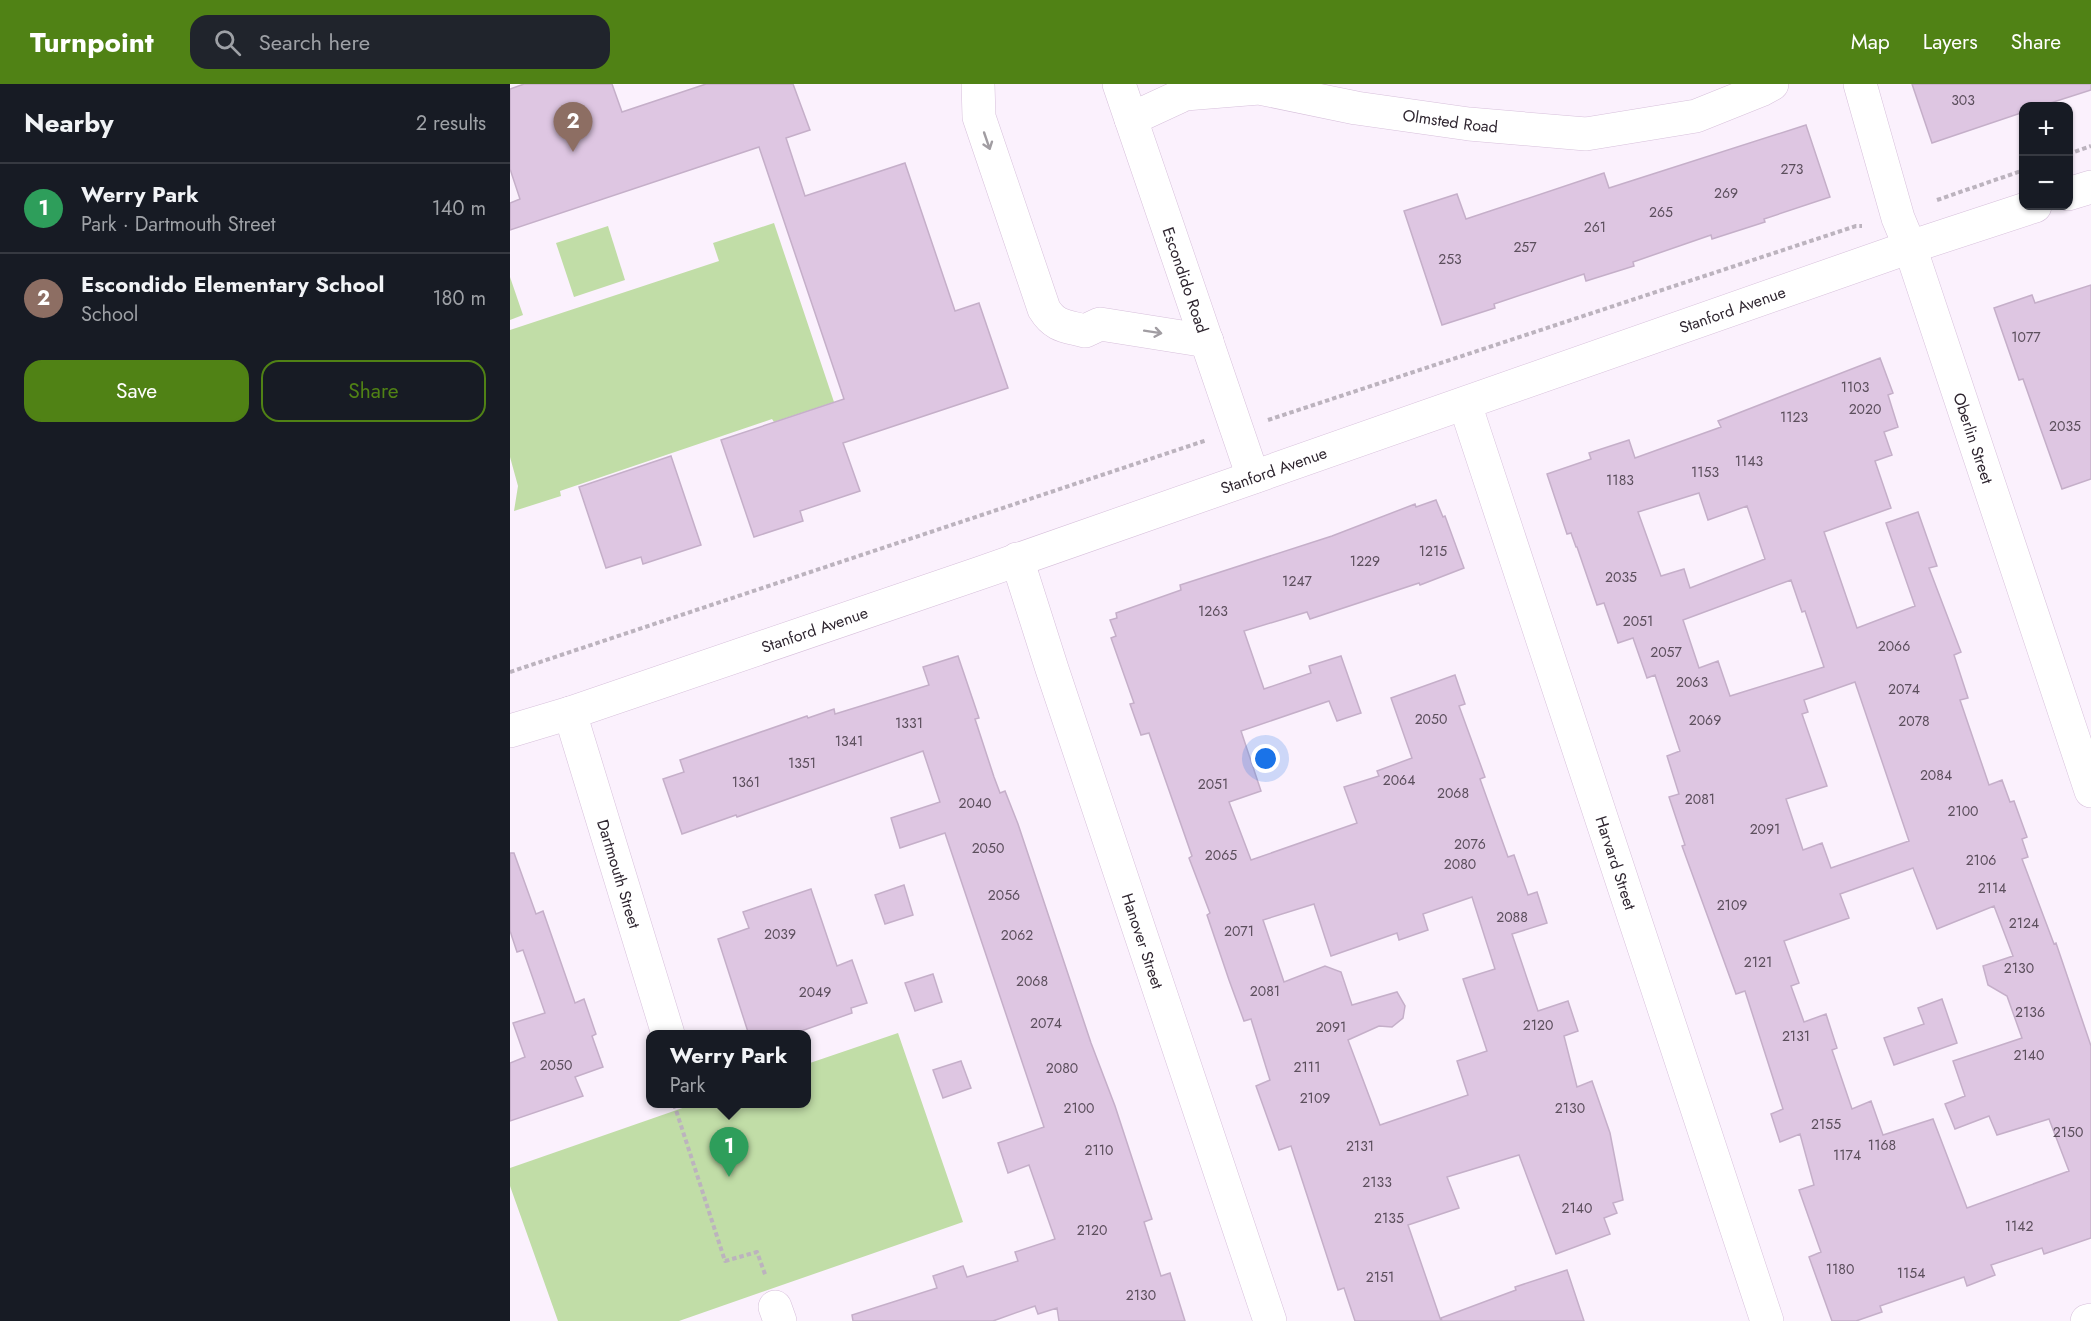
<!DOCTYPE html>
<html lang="en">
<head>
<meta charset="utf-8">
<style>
	:root { --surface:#171b24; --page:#20242c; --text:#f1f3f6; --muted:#9ea1a6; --line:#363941; --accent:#508215 }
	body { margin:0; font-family:Jost,sans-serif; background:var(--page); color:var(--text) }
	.controls { position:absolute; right:18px; top:18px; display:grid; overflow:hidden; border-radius:12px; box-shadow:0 2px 4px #0004 }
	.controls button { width:54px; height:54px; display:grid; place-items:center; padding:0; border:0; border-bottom:2px solid var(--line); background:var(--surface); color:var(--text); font:30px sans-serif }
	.you { position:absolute; left:756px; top:675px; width:21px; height:21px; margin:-15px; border:4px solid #fff; border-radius:50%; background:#1a73e8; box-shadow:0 0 0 9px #1a73e833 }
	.badge { display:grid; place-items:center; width:39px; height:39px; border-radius:50%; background:var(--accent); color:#fff; font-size:20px; font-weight:700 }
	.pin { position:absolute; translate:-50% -50px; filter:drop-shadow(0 2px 3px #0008) }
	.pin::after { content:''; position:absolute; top:32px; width:21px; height:18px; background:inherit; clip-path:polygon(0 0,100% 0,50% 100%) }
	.popup { position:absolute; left:136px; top:946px; width:165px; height:78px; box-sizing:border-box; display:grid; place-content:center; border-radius:12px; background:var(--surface); filter:drop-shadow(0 2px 4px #0005); font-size:20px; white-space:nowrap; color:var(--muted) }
	.popup b { font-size:22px; color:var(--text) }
	.popup::after { content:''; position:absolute; left:50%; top:100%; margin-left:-12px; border:12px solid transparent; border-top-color:var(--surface) }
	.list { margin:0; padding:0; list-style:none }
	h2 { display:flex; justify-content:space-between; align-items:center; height:78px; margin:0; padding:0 24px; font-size:26px }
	h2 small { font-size:20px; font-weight:400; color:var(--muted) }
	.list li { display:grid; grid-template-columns:39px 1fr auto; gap:18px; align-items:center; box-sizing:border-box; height:90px; padding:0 24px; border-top:2px solid var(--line) }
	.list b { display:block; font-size:22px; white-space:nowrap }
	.list p { margin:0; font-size:20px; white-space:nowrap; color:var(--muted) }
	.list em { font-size:20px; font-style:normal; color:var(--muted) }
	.actions { display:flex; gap:12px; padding:18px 24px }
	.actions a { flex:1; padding:14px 0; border:2px solid var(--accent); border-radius:18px; text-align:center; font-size:21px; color:var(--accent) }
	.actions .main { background:var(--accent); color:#fff }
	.icon { flex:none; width:33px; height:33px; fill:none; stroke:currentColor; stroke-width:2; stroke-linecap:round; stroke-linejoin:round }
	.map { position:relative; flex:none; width:1581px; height:1237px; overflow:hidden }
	header { display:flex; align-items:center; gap:36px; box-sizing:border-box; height:84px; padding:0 30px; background:var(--accent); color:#fff }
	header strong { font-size:28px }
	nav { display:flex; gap:33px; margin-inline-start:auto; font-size:21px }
	.search { width:420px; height:54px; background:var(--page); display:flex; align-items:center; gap:15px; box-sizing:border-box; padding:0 21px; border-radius:18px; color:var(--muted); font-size:22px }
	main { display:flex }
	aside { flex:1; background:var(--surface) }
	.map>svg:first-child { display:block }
</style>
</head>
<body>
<header>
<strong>Turnpoint</strong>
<div class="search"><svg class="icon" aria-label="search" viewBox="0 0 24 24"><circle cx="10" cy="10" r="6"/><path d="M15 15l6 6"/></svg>Search here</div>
<nav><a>Map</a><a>Layers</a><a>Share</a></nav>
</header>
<main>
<aside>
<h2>Nearby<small>2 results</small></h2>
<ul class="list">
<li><span class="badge" style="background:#2e9e5b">1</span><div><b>Werry Park</b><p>Park · Dartmouth Street</p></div><em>140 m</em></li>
<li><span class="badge" style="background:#8d6e63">2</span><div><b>Escondido Elementary School</b><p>School</p></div><em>180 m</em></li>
</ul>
<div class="actions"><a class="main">Save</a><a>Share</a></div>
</aside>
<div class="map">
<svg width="1581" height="1237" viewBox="0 0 1581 1237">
	<rect width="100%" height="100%" fill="#fbf1fd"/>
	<g fill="#c1dda7">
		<path d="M264,139L324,318L264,338L262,335L50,407L51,412L4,427L8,402L0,373V246L209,177L203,159Z"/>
		<path d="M98,142L115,196L64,213L46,159Z"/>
		<path d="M0,193L13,231L0,236Z"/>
		<path d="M388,949L453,1138L169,1237H48L0,1102V1084L184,1020H297V980Z"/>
	</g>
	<g fill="#dec6e2" stroke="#c5afc9" stroke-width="1.5" fill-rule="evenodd">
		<path d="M14,0H102L112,28L196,0H283L300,46L276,54L295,112L395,79L445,227L469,219L498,304L333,359L350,407L290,427L293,437L244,453L211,356L334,315L249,63L0,146V119L10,115L0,85V5Z"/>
		<path d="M1402,0H1581V6L1531,22H1514V28L1422,59Z"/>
		<path d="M1296,41L1320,113L1254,135L1255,138L1202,155L1201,151L1123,178L1124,182L1076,197L1074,190L984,220L985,224L932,241L894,127L947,110L956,135L1094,89L1099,104Z"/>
		<path d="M1581,201V395L1552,405L1513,295L1509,296L1484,224L1522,211L1525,219Z"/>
		<path d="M1370,274L1383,309L1378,311L1388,343L1374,348L1382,371L1365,377L1381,424L1314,448L1347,544L1405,522L1376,439L1408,428L1427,482L1419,484L1451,568L1444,571L1458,614L1450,616L1479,701L1492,696L1500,718L1504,717L1517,753L1512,755L1518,773L1512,775L1544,860L1546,859L1581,962V1154L1534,1170L1532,1164L1481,1181L1485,1191L1457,1202L1454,1193L1370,1222L1372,1228L1346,1237H1322L1299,1173L1311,1168L1289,1106L1304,1101L1290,1050L1270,1058L1261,1030L1273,1025L1235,907L1226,910L1172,762L1175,761L1159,713L1169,710L1157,672L1170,667L1145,591L1137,594L1123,554L1108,559L1094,519L1087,521L1067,463H1066L1061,449L1057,450L1037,390L1081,375L1079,369L1119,356L1125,374L1211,343L1208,337ZM1189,409L1198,436L1237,422L1255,475L1180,504L1174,485L1151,492L1128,428ZM1281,496L1292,528L1295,527L1314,583L1220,612L1208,577L1189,584L1173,536ZM1345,598L1399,757L1321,784L1312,759L1293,766L1276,715L1317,702L1292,630L1298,628L1294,616ZM1403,784L1427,845L1484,822L1503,872L1473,882L1478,901L1497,912L1512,954L1443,977L1455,1012L1435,1020L1445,1045L1479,1032L1487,1051L1539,1035L1559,1087L1457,1124L1423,1035L1373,1051L1361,1017L1342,1025L1322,966L1327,964L1316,930L1294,938L1281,902L1289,899L1274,857L1339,834L1330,810Z"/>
		<path d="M161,372L191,461L133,480L131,473L96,484L69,403Z"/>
		<path d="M926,416L933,433L935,432L954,484L910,501L909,499L800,535L797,528L734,547L754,605L801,589L799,582L831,572L851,629L827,637L819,617L731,647L751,707L719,718L741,776L847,739L834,703L869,692L867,687L902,674L881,614L945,591L955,620L949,622L975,693L970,695L998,773L1004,771L1018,811L1027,808L1037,839L1002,850L1028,927L1058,917L1068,947L1054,952L1067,1003L1082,997L1100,1049L1113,1116L1103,1119L1107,1129L1094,1134L1100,1150L1046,1170L1009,1071L937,1093L949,1124L898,1141L931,1237H845L834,1204L828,1206L781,1062L769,1066L746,1002L760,996L741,935L734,937L719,896L697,831L700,829L679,774L682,772L639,649L631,651L620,620L624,619L601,554L606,552L600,536L607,534L606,529L671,506L670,501L822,452L905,420L906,423ZM962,813L985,885L953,895L977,967L947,977L958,1011L870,1041L838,956L869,942L882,943L893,934L895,922L887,908L842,921L831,888L815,882L774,898L753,836L804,820L821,872L887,849L889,856L918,846L913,830Z"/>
		<path d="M448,572L469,634L465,635L484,693L490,709L495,707L508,740L581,959L605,1022L642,1135L634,1138L651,1192L660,1189L675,1237H549L547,1224L528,1230L525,1222L483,1237H343L342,1231L427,1204L423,1192L453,1182L457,1193L508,1177L505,1168L545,1155L519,1081L498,1089L488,1059L534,1043L435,749L390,764L381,734L430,718L413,667L227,733L226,731L172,750L153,695L174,688L170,676L297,632L298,634L324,625L325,630L419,601L413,583Z"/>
		<path d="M0,769H4L26,830L33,827L65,919L74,915L86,950L82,952L93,983L65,993L73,1012L0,1037V979L15,973L3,939L35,929L13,866L7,868L0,847Z"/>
		<path d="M394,801L403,831L375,840L365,811Z"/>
		<path d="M301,805L327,882L342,876L357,919L341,924L342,929L280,951H239L208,855L239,844L233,828Z"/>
		<path d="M423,890L432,918L405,927L395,899Z"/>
		<path d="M1432,915L1447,959L1384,981L1374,954L1414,940L1408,924Z"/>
		<path d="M451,977L461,1004L433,1014L423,986Z"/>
		<path d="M1057,1186L1074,1237H932L931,1234L1006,1206L1005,1203Z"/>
	</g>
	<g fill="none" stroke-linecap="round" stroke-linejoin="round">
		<defs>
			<g id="minor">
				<path d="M468,0L469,33L534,225C545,243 556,242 575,247L590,240L697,257"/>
				<path id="s1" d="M609,0L743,393"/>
				<path id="s2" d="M1350,0L1388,134L1400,163L1581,707"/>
				<path id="s3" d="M621,35L675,10L749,4L846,24L959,40L1076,50L1186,32L1251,6L1262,0"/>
				<path d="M1558,110L1581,103"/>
				<path id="s4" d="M955,320L1257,1237"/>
				<path id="s5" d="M507,475L542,585L760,1237"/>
				<path id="s6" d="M60,629L158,950"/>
				<path id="s7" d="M0,647L60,629L470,489L1400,163L1525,122"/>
				<path d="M265,1223L270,1237"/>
				<path d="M1577,1237L1581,1236"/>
			</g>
		</defs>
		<use href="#minor" stroke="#d7c0db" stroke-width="34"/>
		<g stroke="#bcb3be" stroke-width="4" stroke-dasharray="4.5 3" stroke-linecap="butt">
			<path d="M1558,70L1581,62"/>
			<path d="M1427,116L1514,86"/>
			<path d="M758,336L1346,142H1352"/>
			<path d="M0,588L697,356"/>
			<path d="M164,1020L215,1177L247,1168L256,1193"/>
			<path d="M165,1022L172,1020"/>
		</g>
		<use href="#minor" stroke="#fff" stroke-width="33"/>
	</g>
	<defs><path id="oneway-shaft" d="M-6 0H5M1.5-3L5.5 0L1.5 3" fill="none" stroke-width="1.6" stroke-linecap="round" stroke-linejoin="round" transform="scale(1.5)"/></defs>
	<g stroke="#a19da2">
		<use href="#oneway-shaft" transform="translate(477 57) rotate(71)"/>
		<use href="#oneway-shaft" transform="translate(643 248) rotate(9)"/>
	</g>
	<g text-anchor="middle" stroke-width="4.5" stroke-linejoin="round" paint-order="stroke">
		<g font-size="14" fill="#5b4e5c">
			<text x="1453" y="21">303</text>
			<text x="1282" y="90">273</text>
			<text x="1216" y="114">269</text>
			<text x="1151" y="133">265</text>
			<text x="1085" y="148">261</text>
			<text x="1015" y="168">257</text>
			<text x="940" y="180">253</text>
			<text x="1516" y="258">1077</text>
			<text x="1345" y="308">1103</text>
			<text x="1355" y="330">2020</text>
			<text x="1284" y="338">1123</text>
			<text x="1555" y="347">2035</text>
			<text x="1239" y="382">1143</text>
			<text x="1195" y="393">1153</text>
			<text x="1110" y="401">1183</text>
			<text x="923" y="472">1215</text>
			<text x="855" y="482">1229</text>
			<text x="1111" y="498">2035</text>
			<text x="787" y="502">1247</text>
			<text x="703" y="532">1263</text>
			<text x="1128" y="542">2051</text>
			<text x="1384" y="567">2066</text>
			<text x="1156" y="573">2057</text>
			<text x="1182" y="603">2063</text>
			<text x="1394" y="610">2074</text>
			<text x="921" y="640">2050</text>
			<text x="1195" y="641">2069</text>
			<text x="1404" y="642">2078</text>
			<text x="399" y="644">1331</text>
			<text x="339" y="662">1341</text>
			<text x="292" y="684">1351</text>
			<text x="1426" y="696">2084</text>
			<text x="889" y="701">2064</text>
			<text x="236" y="703">1361</text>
			<text x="703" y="705">2051</text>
			<text x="943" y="714">2068</text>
			<text x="1190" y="720">2081</text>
			<text x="465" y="724">2040</text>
			<text x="1453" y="732">2100</text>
			<text x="1255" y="750">2091</text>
			<text x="960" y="765">2076</text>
			<text x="478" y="769">2050</text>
			<text x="711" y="776">2065</text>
			<text x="1471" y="781">2106</text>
			<text x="950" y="785">2080</text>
			<text x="1482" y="809">2114</text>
			<text x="494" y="816">2056</text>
			<text x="1222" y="826">2109</text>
			<text x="1002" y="838">2088</text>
			<text x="1514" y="844">2124</text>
			<text x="729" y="852">2071</text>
			<text x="270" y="855">2039</text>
			<text x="507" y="856">2062</text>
			<text x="1248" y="883">2121</text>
			<text x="1509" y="889">2130</text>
			<text x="522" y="902">2068</text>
			<text x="755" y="912">2081</text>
			<text x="305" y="913">2049</text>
			<text x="1520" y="933">2136</text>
			<text x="536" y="944">2074</text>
			<text x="1028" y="946">2120</text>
			<text x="821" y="948">2091</text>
			<text x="1286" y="957">2131</text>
			<text x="1519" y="976">2140</text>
			<text x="46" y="986">2050</text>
			<text x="797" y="988">2111</text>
			<text x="552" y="989">2080</text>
			<text x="805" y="1019">2109</text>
			<text x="569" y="1029">2100</text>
			<text x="1060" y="1029">2130</text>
			<text x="1316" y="1045">2155</text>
			<text x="1558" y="1053">2150</text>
			<text x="1372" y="1066">1168</text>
			<text x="850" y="1067">2131</text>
			<text x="589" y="1071">2110</text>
			<text x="1337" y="1076">1174</text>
			<text x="867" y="1103">2133</text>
			<text x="1067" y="1129">2140</text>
			<text x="879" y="1139">2135</text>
			<text x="1509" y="1147">1142</text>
			<text x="582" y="1151">2120</text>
			<text x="1330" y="1190">1180</text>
			<text x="1401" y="1194">1154</text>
			<text x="870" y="1198">2151</text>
			<text x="631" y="1216">2130</text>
		</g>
		<g font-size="16" fill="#2f2630" stroke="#fff">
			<text dy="6" stroke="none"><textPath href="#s3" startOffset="328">Olmsted Road</textPath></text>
			<text dy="6" stroke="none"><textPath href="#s1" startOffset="207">Escondido Road</textPath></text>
			<text dy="6" stroke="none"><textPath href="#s7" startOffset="1293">Stanford Avenue</textPath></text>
			<text dy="6" stroke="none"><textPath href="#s2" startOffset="372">Oberlin Street</textPath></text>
			<text dy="6" stroke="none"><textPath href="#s7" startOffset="807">Stanford Avenue</textPath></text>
			<text dy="6" stroke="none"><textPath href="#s7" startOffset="321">Stanford Avenue</textPath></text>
			<text dy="6" stroke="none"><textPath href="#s4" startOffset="483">Harvard Street</textPath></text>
			<text dy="6" stroke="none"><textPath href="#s6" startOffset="168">Dartmouth Street</textPath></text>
			<text dy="6" stroke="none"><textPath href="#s5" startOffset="402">Hanover Street</textPath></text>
		</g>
	</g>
</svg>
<div class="controls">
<button>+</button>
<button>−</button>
</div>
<div class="you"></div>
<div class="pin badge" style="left:219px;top:1093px;background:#2e9e5b">1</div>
<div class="popup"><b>Werry Park</b>Park</div>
<div class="pin badge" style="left:63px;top:68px;background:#8d6e63">2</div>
</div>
</main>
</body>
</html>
